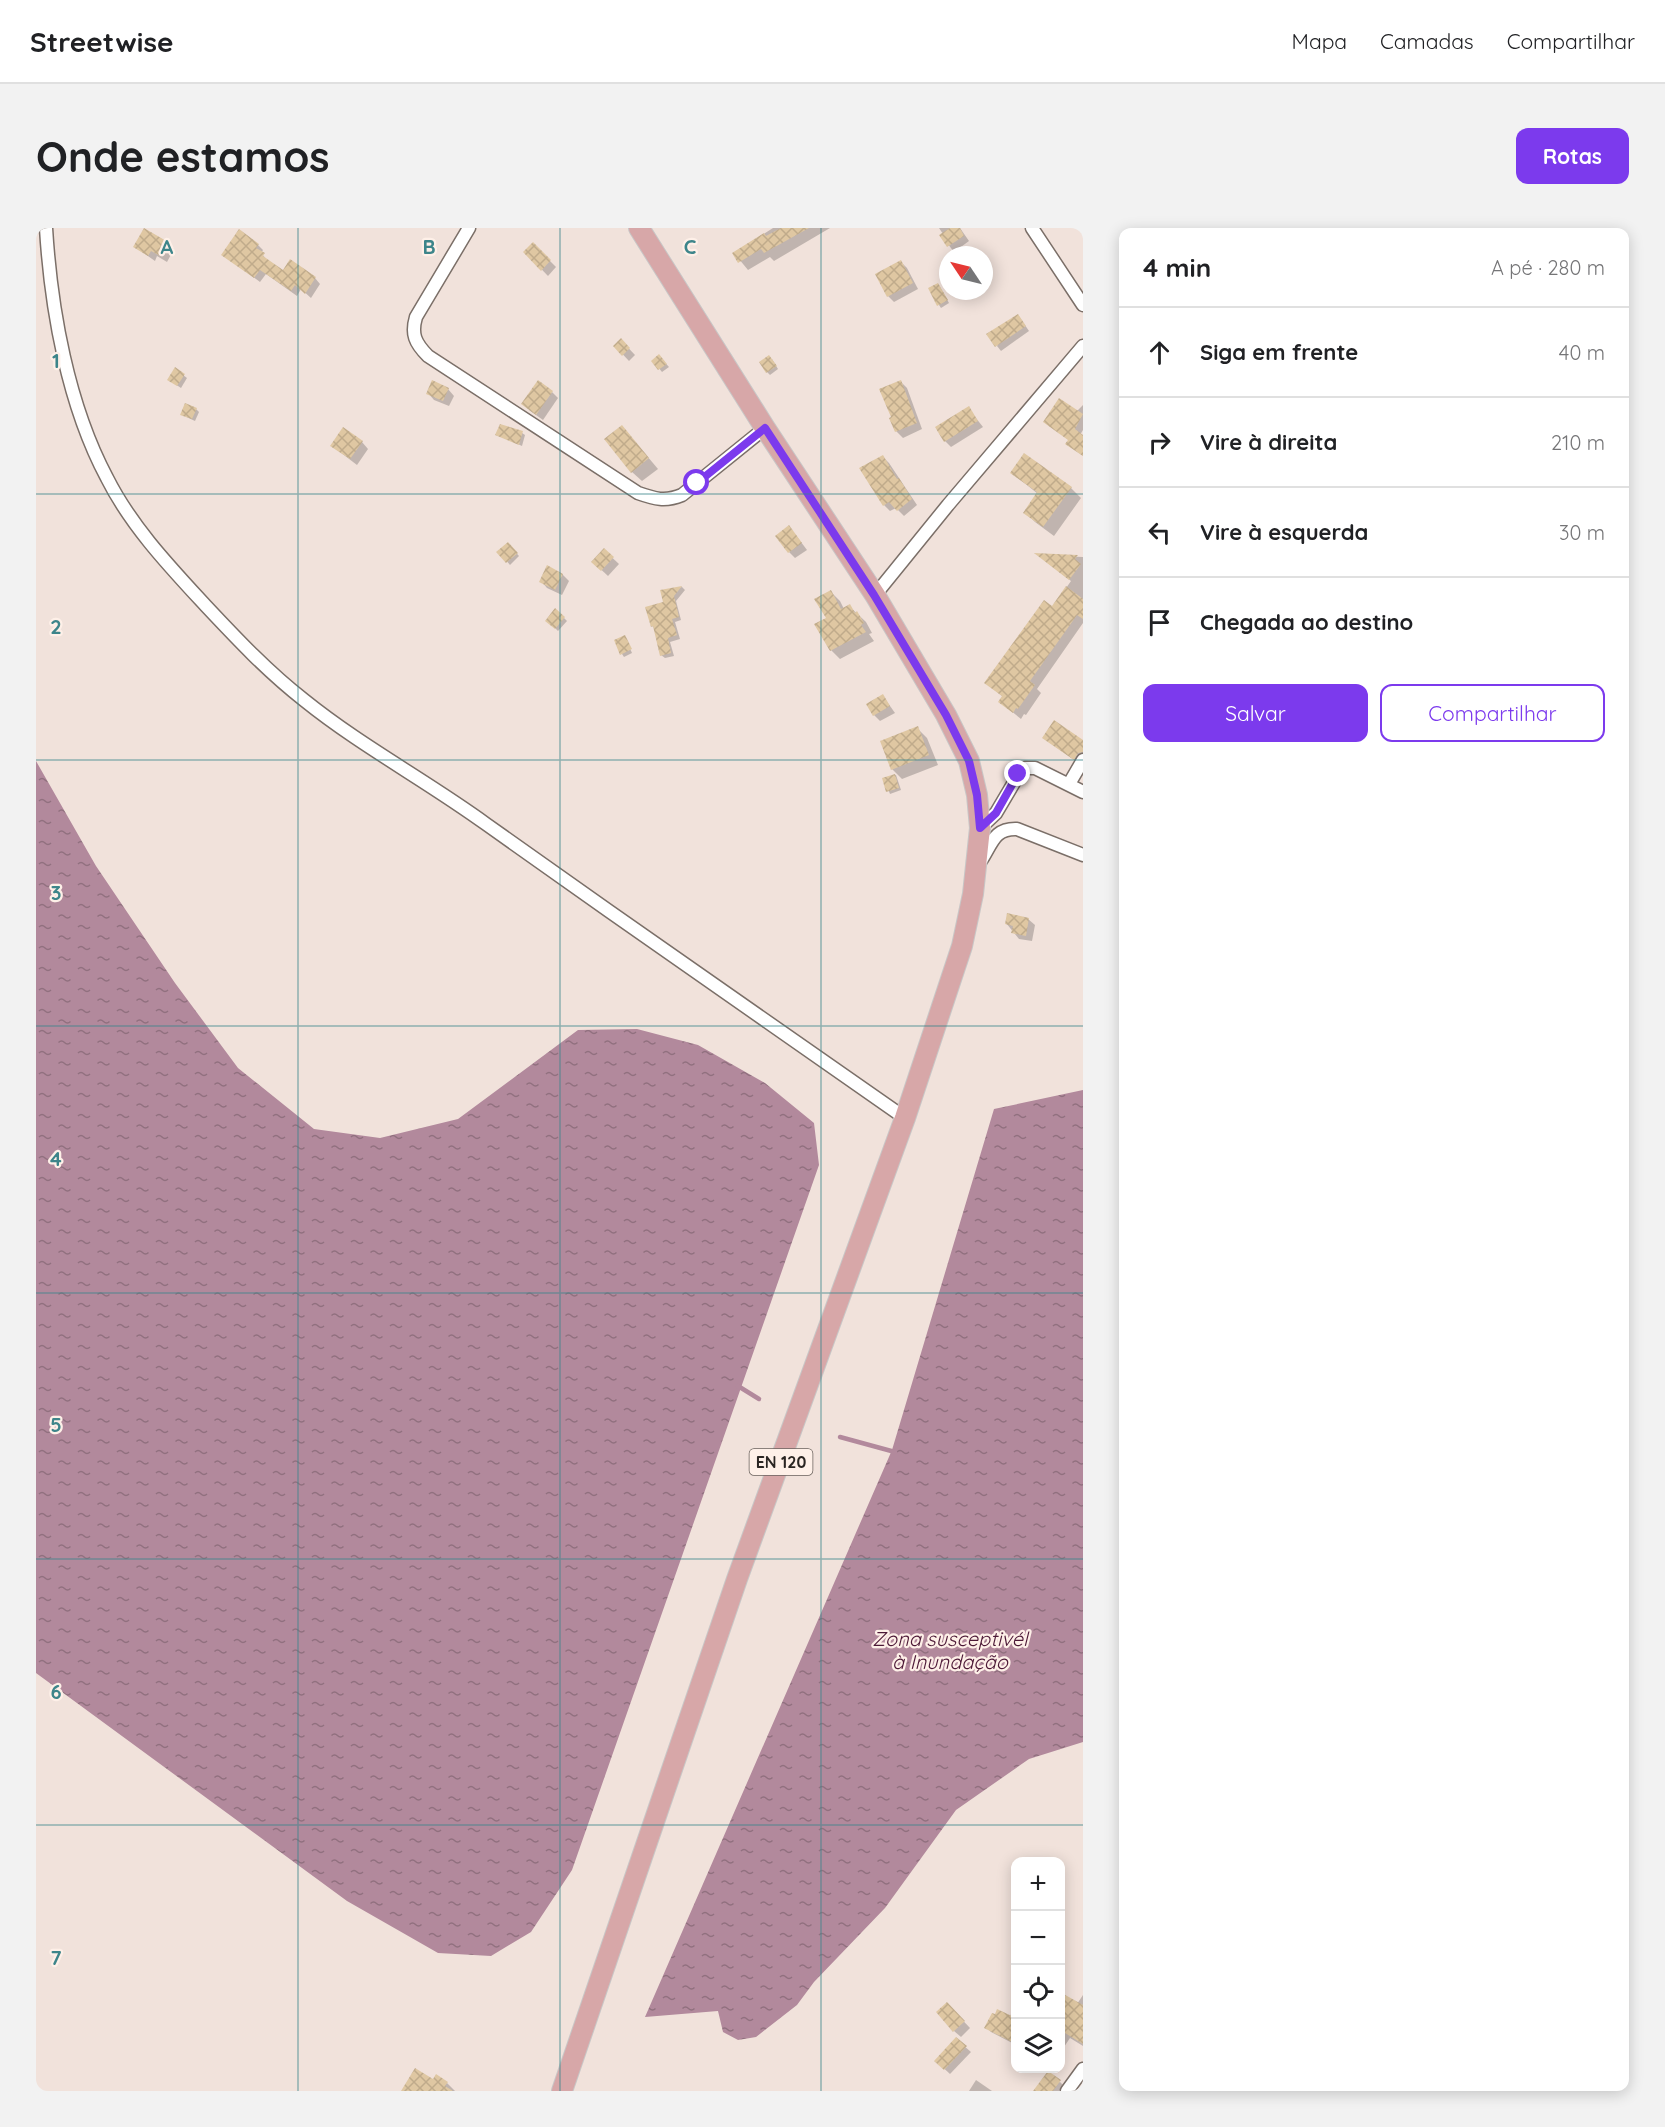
<!DOCTYPE html>
<html lang="pt">
<head>
<meta charset="utf-8">
<style>
	:root { --surface:#fff; --page:#f2f2f2; --text:#202124; --muted:#757577; --line:#e0e0e0; --accent:#7c3aed }
	body { margin:0; font-family:Quicksand,sans-serif; background:var(--page); color:var(--text) }
	.controls { position:absolute; right:18px; bottom:18px; display:grid; overflow:hidden; border-radius:12px; box-shadow:0 3px 15px #0003 }
	.controls button { width:54px; height:54px; display:grid; place-items:center; padding:0; border:0; border-bottom:2px solid var(--line); background:var(--surface); color:var(--text); font:30px sans-serif }
	.compass { position:absolute; left:903px; top:18px; width:54px; height:54px; border-radius:50%; background:var(--surface); box-shadow:0 3px 15px #0003; rotate:305deg }
	.stop { position:absolute; width:18px; height:18px; margin:-14px; border:4px solid #7c3aed; border-radius:50%; background:#fff }
	.stop.end { background:#7c3aed; border-color:#fff; box-shadow:0 2px 6px #0008 }
	.list { margin:0; padding:0; list-style:none }
	h2 { display:flex; justify-content:space-between; align-items:center; height:78px; margin:0; padding:0 24px; font-size:26px }
	h2 small { font-size:20px; font-weight:400; color:var(--muted) }
	.list li { display:grid; grid-template-columns:39px 1fr auto; gap:18px; align-items:center; box-sizing:border-box; height:90px; padding:0 24px; border-top:2px solid var(--line) }
	.list b { display:block; font-size:22px; white-space:nowrap }
	.list em { font-size:20px; font-style:normal; color:var(--muted) }
	.actions { display:flex; gap:12px; padding:18px 24px }
	.actions a { flex:1; padding:14px 0; border:2px solid var(--accent); border-radius:12px; text-align:center; font-size:21px; color:var(--accent) }
	.actions .main { background:var(--accent); color:#fff }
	.icon { flex:none; width:33px; height:33px; fill:none; stroke:currentColor; stroke-width:2; stroke-linecap:round; stroke-linejoin:round }
	.map { position:relative; flex:none; width:1047px; height:1863px; overflow:hidden; border-radius:12px }
	header { display:flex; align-items:center; gap:36px; box-sizing:border-box; height:84px; padding:0 30px; background:var(--surface); border-bottom:2px solid var(--line) }
	header strong { font-size:28px }
	nav { display:flex; gap:33px; margin-inline-start:auto; font-size:21px }
	.intro { display:flex; align-items:center; justify-content:space-between; box-sizing:border-box; height:144px; padding:0 36px }
	h1 { margin:0; font-size:42px }
	.button { padding:15px 27px; border-radius:12px; background:var(--accent); color:#fff; font-size:21px; font-weight:700 }
	main { display:flex; gap:36px; padding:0 36px }
	aside { flex:1; background:var(--surface); border-radius:12px; box-shadow:0 3px 15px #0003 }
	.map>svg:first-child { display:block }
</style>
</head>
<body>
<header>
<strong>Streetwise</strong>
<nav><a>Mapa</a><a>Camadas</a><a>Compartilhar</a></nav>
</header>
<div class="intro"><h1>Onde estamos</h1><a class="button">Rotas</a></div>
<main>
<div class="map">
<svg width="1047" height="1863" viewBox="0 0 1047 1863">
	<defs>
		<pattern id="water-ripples" width="26" height="14" patternUnits="userSpaceOnUse" patternTransform="scale(1.5)"><rect width="26" height="14" fill="#b2899c"/><path d="M2 4q2-2 4 0t4 0M15 11q2-2 4 0t4 0" fill="none" stroke="#91707f"/></pattern>
		<pattern id="building-cross-hatch" width="8" height="8" patternUnits="userSpaceOnUse" patternTransform="scale(1.5)"><rect width="8" height="8" fill="#dfc7a2"/><path d="M0 0l8 8M0 8l8-8" fill="none" stroke="#c0ab8b"/></pattern>
	</defs>
	<rect width="100%" height="100%" fill="#f1e2db"/>
	<g fill="url(#water-ripples)">
		<path d="M0,533L60,638L139,755L202,840L278,901L344,910L422,891L542,802L601,801L662,817L729,855L778,895L783,937L536,1642L495,1704L455,1728L402,1725L311,1673L0,1445Z"/>
		<path d="M1047,862V1514L993,1531L920,1582L849,1680L778,1754L761,1777L720,1809L702,1812L687,1804L682,1783L609,1789L856,1222L958,881Z"/>
	</g>
	<g fill="#0003">
		<path d="M794,0L738,33L734,29L712,42L698,25L737,0Z"/>
		<path d="M903,0H924L933,13L918,24L905,7L907,6Z"/>
		<path d="M131,15L138,21L131,34L121,28L119,33L99,19Z"/>
		<path d="M497,16L520,39L512,48L489,24Z"/>
		<path d="M222,17L227,22L225,25L232,33L247,44L279,50L284,56L275,70L265,61L261,68L230,46L224,54L187,27Z"/>
		<path d="M865,34L871,40L882,61L858,74L852,68Z"/>
		<path d="M904,59L913,75L905,80L903,77Z"/>
		<path d="M982,87L993,103L965,123L961,118Z"/>
		<path d="M585,112L599,127L593,133L579,118Z"/>
		<path d="M623,128L633,139L626,144L617,133Z"/>
		<path d="M736,131L742,141L734,147L731,144Z"/>
		<path d="M139,141L151,150L145,160L136,154Z"/>
		<path d="M864,153L871,160L886,201L867,210L860,203L855,191Z"/>
		<path d="M412,161L418,168L413,178L398,172L392,165Z"/>
		<path d="M516,164L522,170L507,192L493,182Z"/>
		<path d="M1047,177V202L1044,207L1047,209V228L1031,216L1033,212L1009,194L1040,184Z"/>
		<path d="M932,180L947,199L915,219L909,213Z"/>
		<path d="M160,181L163,184L159,193L146,187Z"/>
		<path d="M486,205L489,207L486,218L461,207Z"/>
		<path d="M595,209L622,241L606,253L596,244Z"/>
		<path d="M326,214L332,221L321,237L296,218Z"/>
		<path d="M847,229L853,235L881,277L868,288L860,280L854,283L848,277Z"/>
		<path d="M976,245L1035,260L1045,270L1018,308L999,294L989,284L1002,266Z"/>
		<path d="M759,306L771,322L759,330L753,324Z"/>
		<path d="M472,316L483,328L474,337L463,324Z"/>
		<path d="M568,322L583,336L572,348L557,334Z"/>
		<path d="M1002,327L1047,329V395L1001,461L1005,465L990,487L988,486L985,491L964,474L967,469L950,455L1016,380L1035,353Z"/>
		<path d="M512,339L527,347L533,353L526,367L511,360L505,353Z"/>
		<path d="M646,359L649,362L640,373L645,392L639,394L644,411L634,414L638,428L629,430L625,427L619,401L616,398L628,375L626,363Z"/>
		<path d="M795,364L804,373L808,381L813,378L830,394L836,405L833,406L838,413L804,431L795,422Z"/>
		<path d="M520,382L531,393L522,403L511,392Z"/>
		<path d="M589,410L596,425L588,429L586,426Z"/>
		<path d="M847,468L859,485L844,493L838,487Z"/>
		<path d="M881,500L891,510L902,537L866,551L856,541Z"/>
		<path d="M1008,510L1047,514V534L1045,537Z"/>
		<path d="M860,547L865,562L854,566L848,551Z"/>
		<path d="M992,691L999,697L996,713L983,711L970,695Z"/>
		<path d="M1024,1766L1041,1776L1047,1767V1818L1034,1810L1026,1822Z"/>
		<path d="M917,1782L934,1800L925,1809L918,1803Z"/>
		<path d="M976,1783L980,1785V1817L955,1804L950,1799L974,1789Z"/>
		<path d="M920,1811L935,1824L914,1846L900,1833Z"/>
		<path d="M940,1852L956,1863H933Z"/>
		<path d="M397,1853L411,1855L419,1863H367Z"/>
		<path d="M1024,1854L1027,1857L1023,1863H999Z"/>
	</g>
	<g fill="none" stroke-linecap="round" stroke-linejoin="round">
		<g stroke="#b2899c" stroke-width="4.5">
			<path d="M702,1158L723,1171"/>
			<path d="M804,1209L859,1224"/>
		</g>
	</g>
	<g fill="url(#building-cross-hatch)">
		<path d="M108,0L132,14L124,28L115,23L112,28L97,19Z"/>
		<path d="M745,0H773L728,25L725,21L702,35L696,25L728,5L730,8Z"/>
		<path d="M914,0H924L928,8L911,19L903,7Z"/>
		<path d="M203,1L223,16L220,20L229,25L227,28L247,42L254,31L280,49L269,66L259,57L255,63L224,42L218,50L185,27Z"/>
		<path d="M497,14L515,32L505,43L487,24Z"/>
		<path d="M865,32L877,55L851,69L839,46Z"/>
		<path d="M902,55L912,72L901,78L892,60Z"/>
		<path d="M982,86L990,98L959,119L950,106Z"/>
		<path d="M585,110L594,120L586,128L577,118Z"/>
		<path d="M623,126L631,136L622,142L615,133Z"/>
		<path d="M733,127L741,138L730,145L723,134Z"/>
		<path d="M139,139L149,146L141,158L131,152Z"/>
		<path d="M396,152L413,160L407,173L390,166Z"/>
		<path d="M502,152L517,163L500,187L485,176Z"/>
		<path d="M865,152L881,195L859,204L853,190L855,189L843,161Z"/>
		<path d="M1023,170L1047,186L1039,201L1047,207V228L1029,216L1032,212L1007,194Z"/>
		<path d="M149,175L161,180L156,191L144,187Z"/>
		<path d="M933,178L942,193L908,214L899,199Z"/>
		<path d="M464,196L487,203L483,217L459,207Z"/>
		<path d="M586,197L613,230L595,245L568,211Z"/>
		<path d="M307,199L327,213L314,231L294,218Z"/>
		<path d="M988,225L1036,259L1007,299L987,285L1001,264L974,245Z"/>
		<path d="M847,227L861,251L863,250L876,271L861,283L853,274L847,278L823,240Z"/>
		<path d="M753,297L766,315L752,325L739,308Z"/>
		<path d="M472,314L482,325L470,335L460,324Z"/>
		<path d="M568,320L578,329L565,343L555,334Z"/>
		<path d="M998,325L1042,327L1039,331L1045,336L1033,352Z"/>
		<path d="M511,337L527,346L519,362L503,354Z"/>
		<path d="M646,358L638,368L643,389L636,391L641,407L632,410L635,425L624,428L617,398L615,399L609,379L627,374L624,362Z"/>
		<path d="M1030,358L1047,371V391L1041,387L994,453L999,457L982,481L980,480L977,485L962,474L966,468L948,455L1008,372L1016,378Z"/>
		<path d="M795,362L805,381L814,376L819,385L821,383L828,395L825,397L830,404L794,423L778,396L790,390L778,371Z"/>
		<path d="M519,380L529,389L519,401L509,393Z"/>
		<path d="M589,407L596,421L584,427L578,412Z"/>
		<path d="M847,466L854,478L837,488L830,476Z"/>
		<path d="M1018,492L1047,512V524L1042,525L1038,532L1006,510Z"/>
		<path d="M882,498L893,527L855,542L844,513Z"/>
		<path d="M859,546L863,560L850,564L846,550Z"/>
		<path d="M971,685L993,690L990,708L975,705L977,698L969,696Z"/>
		<path d="M1024,1764L1047,1777V1816L1024,1802Z"/>
		<path d="M911,1774L929,1793L917,1804L900,1784Z"/>
		<path d="M961,1781L980,1790V1816L948,1800L956,1785L959,1786Z"/>
		<path d="M920,1809L931,1818L908,1842L898,1833Z"/>
		<path d="M379,1840L397,1851L400,1846L412,1854L409,1858L417,1863H365Z"/>
		<path d="M1012,1843L1025,1852L1017,1863H997Z"/>
	</g>
	<g fill="none" stroke-linecap="round" stroke-linejoin="round">
		<defs>
			<g id="minor">
				<path d="M10,0C15,82 32,177 71,250C95,298 134,339 170,378C201,411 232,444 268,472C325,518 391,553 450,596C589,695 729,793 869,890"/>
				<path d="M433,0L380,89C375,106 379,115 392,128L602,265C619,271 629,274 646,267L729,200"/>
				<path d="M996,0L1047,77"/>
				<path d="M839,367L912,277L1047,118"/>
				<path d="M1033,556L1047,532"/>
				<path d="M944,600L960,585L983,546L989,540H999L1047,564"/>
				<path d="M944,634C956,617 957,600 981,601L1047,627"/>
				<path d="M1031,1863L1047,1841"/>
			</g>
			<path id="primary" d="M526,1863L701,1351L869,890L926,718L937,666L944,600L941,567L933,533L910,487L839,367L729,200L603,0"/>
		</defs>
		<use href="#minor" stroke="#7b6f68" stroke-width="15"/>
		<use href="#primary" stroke="#c8c6c6" stroke-width="22"/>
		<use href="#minor" stroke="#fff" stroke-width="12"/>
		<use href="#primary" stroke="#d7a7a8" stroke-width="20"/>
	</g>
	<g fill="none" stroke-linecap="round" stroke-linejoin="round">
		<path stroke="#7c3aed" stroke-width="8" d="M661,255L729,200L838,367L910,487L933,533L941,567L944,600L960,585L982,546"/>
	</g>
	<path fill="none" stroke="#3d858a" stroke-width="1.5" stroke-opacity="0.55" d="M262,0V1863M524,0V1863M785,0V1863M0,266H1047M0,532H1047M0,798H1047M0,1065H1047M0,1331H1047M0,1597H1047"/>
	<g text-anchor="middle" stroke-width="4.5" stroke-linejoin="round" paint-order="stroke">
		<rect fill="#fef0e8" stroke="#6a625d" stroke-width="1.5" x="713.5" y="1221" width="63" height="26" rx="4.5"/>
		<g font-size="16" font-weight="bold" fill="#2a2522">
			<text x="745" y="1240">EN 120</text>
		</g>
		<g font-size="20" font-style="italic" fill="#4c1836" stroke="#fef0e8">
			<text x="914" y="1418">Zona susceptivél<tspan x="914" dy="23">à Inundação</tspan></text>
		</g>
	</g>
	<g font-size="20" text-anchor="middle" font-weight="bold" fill="#3d858a" stroke="#fef0e8" stroke-width="4.5" stroke-linejoin="round" paint-order="stroke">
		<text x="131" y="26">A</text>
		<text x="393" y="26">B</text>
		<text x="654" y="26">C</text>
		<text x="20" y="140">1</text>
		<text x="20" y="406">2</text>
		<text x="20" y="672">3</text>
		<text x="20" y="938">4</text>
		<text x="20" y="1204">5</text>
		<text x="20" y="1471">6</text>
		<text x="20" y="1737">7</text>
	</g>
</svg>
<div class="controls">
<button>+</button>
<button>−</button>
<button><svg class="icon" aria-label="locate" viewBox="0 0 24 24"><circle cx="12" cy="12" r="6"/><path d="M12 2v4M12 18v4M2 12h4M18 12h4"/></svg></button>
<button><svg class="icon" aria-label="layers" viewBox="0 0 24 24"><path d="M12 4l9 5-9 5-9-5zM3 14l9 5 9-5"/></svg></button>
</div>
<svg class="compass" viewBox="-18 -18 36 36"><path d="M0-13l5 13h-10z" fill="#e53935"/><path d="M0 13l5-13h-10z" fill="#757577"/></svg>
<div class="stop" style="left:661px;top:255px"></div>
<div class="stop end" style="left:982px;top:546px"></div>
</div>
<aside>
<h2>4 min<small>A pé · 280 m</small></h2>
<ul class="list">
<li><svg class="icon" aria-label="ahead" viewBox="0 0 24 24"><path d="M12 20V5M6 11l6-6 6 6"/></svg><div><b>Siga em frente</b></div><em>40 m</em></li>
<li><svg class="icon" aria-label="right" viewBox="0 0 24 24"><path d="M7 20v-9h11M14 6l5 5-5 5"/></svg><div><b>Vire à direita</b></div><em>210 m</em></li>
<li><svg class="icon" aria-label="left" viewBox="0 0 24 24"><path d="M17 20v-9H6M10 6l-5 5 5 5"/></svg><div><b>Vire à esquerda</b></div><em>30 m</em></li>
<li><svg class="icon" aria-label="arrive" viewBox="0 0 24 24"><path d="M6 21V4h12l-3 4 3 4H6"/></svg><div><b>Chegada ao destino</b></div></li>
</ul>
<div class="actions"><a class="main">Salvar</a><a>Compartilhar</a></div>
</aside>
</main>
</body>
</html>
